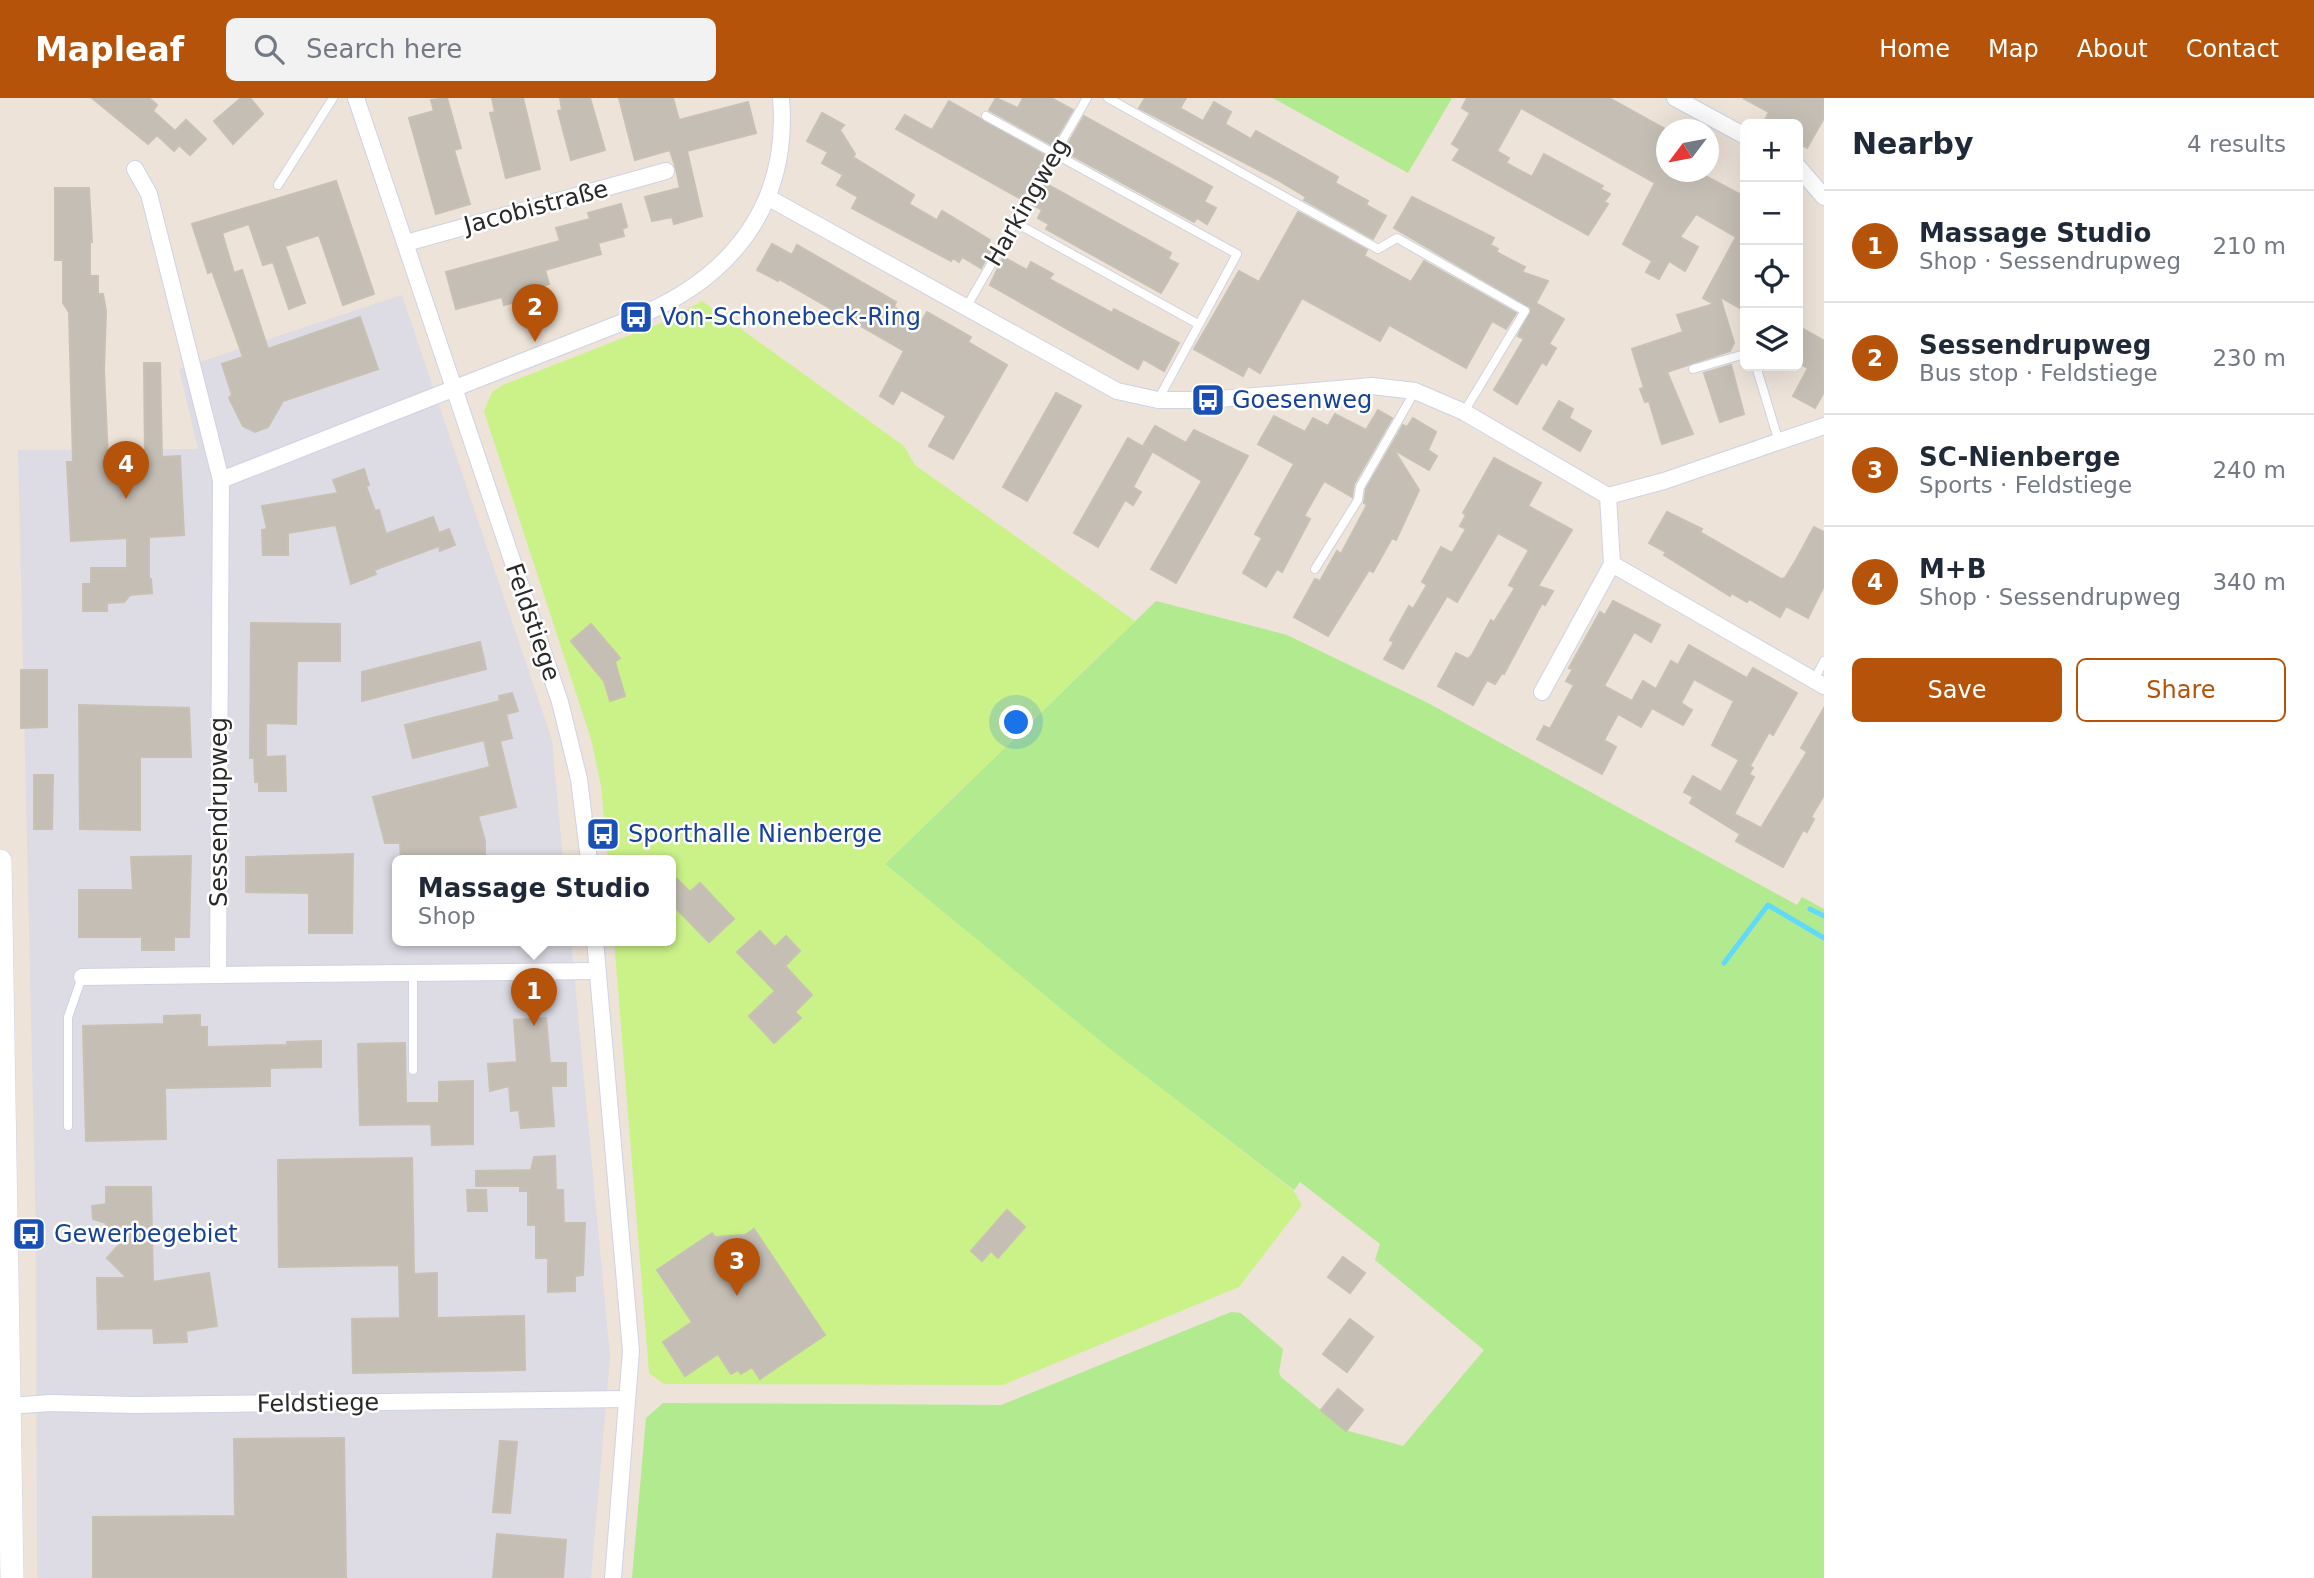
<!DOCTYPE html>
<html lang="en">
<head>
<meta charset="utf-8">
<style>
	:root { --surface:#fff; --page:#f2f2f3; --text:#1f2937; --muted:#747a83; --line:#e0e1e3; --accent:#b45309 }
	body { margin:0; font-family:"DejaVu Sans",sans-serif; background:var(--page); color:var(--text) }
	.controls { position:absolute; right:21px; top:21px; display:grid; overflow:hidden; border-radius:10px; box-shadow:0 7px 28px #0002 }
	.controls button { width:63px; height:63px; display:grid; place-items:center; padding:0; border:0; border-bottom:2px solid var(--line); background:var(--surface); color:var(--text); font:35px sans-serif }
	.compass { position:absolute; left:1656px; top:21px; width:63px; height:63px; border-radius:50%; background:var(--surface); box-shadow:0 7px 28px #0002; rotate:238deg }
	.you { position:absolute; left:1017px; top:625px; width:24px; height:24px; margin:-18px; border:5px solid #fff; border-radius:50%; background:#1a73e8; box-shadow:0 0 0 10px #1a73e833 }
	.badge { display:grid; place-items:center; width:46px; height:46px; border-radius:50%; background:var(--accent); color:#fff; font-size:23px; font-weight:700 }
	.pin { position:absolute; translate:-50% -58px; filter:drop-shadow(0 2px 4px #0008) }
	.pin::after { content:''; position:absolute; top:37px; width:24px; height:21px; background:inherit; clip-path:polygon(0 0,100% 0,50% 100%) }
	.popup { position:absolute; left:392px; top:757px; width:284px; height:91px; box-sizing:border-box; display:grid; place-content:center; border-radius:10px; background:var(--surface); filter:drop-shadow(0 2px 5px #0005); font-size:23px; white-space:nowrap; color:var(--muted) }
	.popup b { font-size:26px; color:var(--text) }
	.popup::after { content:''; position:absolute; left:50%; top:100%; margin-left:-14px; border:14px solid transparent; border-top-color:var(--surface) }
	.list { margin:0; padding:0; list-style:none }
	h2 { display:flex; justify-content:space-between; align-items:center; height:91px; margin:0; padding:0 28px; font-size:30px }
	h2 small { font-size:23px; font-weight:400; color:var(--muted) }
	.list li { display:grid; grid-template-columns:46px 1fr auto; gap:21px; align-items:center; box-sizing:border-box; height:112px; padding:0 28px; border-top:2px solid var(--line) }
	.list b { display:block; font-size:26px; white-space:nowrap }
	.list p { margin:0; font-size:23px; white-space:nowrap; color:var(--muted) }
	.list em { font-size:23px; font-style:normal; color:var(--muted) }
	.actions { display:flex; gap:14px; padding:21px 28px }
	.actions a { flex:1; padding:16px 0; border:2px solid var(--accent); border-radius:10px; text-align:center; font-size:24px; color:var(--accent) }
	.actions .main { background:var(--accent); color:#fff }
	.icon { flex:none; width:38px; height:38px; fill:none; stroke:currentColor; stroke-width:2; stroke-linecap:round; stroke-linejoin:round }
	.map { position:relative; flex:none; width:1824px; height:1480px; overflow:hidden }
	header { display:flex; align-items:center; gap:42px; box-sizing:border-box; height:98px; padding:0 35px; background:var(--accent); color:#fff }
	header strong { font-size:33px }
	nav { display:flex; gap:38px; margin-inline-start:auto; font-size:24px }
	.search { width:490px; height:63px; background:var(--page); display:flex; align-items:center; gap:18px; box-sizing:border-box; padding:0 24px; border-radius:10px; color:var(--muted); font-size:26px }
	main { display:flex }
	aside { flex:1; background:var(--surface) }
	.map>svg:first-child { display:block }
</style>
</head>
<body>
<header>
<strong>Mapleaf</strong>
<div class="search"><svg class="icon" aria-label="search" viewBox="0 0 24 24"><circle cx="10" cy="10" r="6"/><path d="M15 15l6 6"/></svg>Search here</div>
<nav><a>Home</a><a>Map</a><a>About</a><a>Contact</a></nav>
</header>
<main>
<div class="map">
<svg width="1824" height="1480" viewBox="0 0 1824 1480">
	<rect width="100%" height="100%" fill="#ede3d9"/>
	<path fill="#dddbe4" d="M402,197L552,642L563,762H398V842H571L610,1259L591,1480H37L36,1137L18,352L198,351L179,271Z"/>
	<g fill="#b2ea8f">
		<path d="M1273,0H1452L1408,75Z"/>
		<path d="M1156,503L1287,537L1426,604L1797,807L1802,799L1824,811V1480H632L646,1320L663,1305L1001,1307L1231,1214L1241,1215L1283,1251L1279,1274L1281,1279L1345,1332L1403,1348L1484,1252L1375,1162L1380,1146L1300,1084L1294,1092L1107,949L885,766Z"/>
	</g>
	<path fill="#cbf289" d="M702,203L904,348L915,367L1135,523L885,766L1109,950L1293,1092L1302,1107L1239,1189L1003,1287L664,1286L649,1275L614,842H670V762H608L601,688L591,641L484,313L492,294L503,287L666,223Z"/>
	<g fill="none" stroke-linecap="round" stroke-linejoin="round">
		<g stroke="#60d9fb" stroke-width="5">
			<path d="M1810,811L1824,818"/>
			<path d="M1724,865L1768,807L1824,840"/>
		</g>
	</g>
	<g fill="#c4beb5" stroke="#c8c0b3" stroke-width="2">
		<path d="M92,0H149L157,7L153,13L175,33L186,22L206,41L190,57L179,47L174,53L157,37L148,46Z"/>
		<path d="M241,0H250L263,16L233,46L214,23Z"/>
		<path d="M447,0L461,50L454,52L470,106L436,116L409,20L434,13L431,2Z"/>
		<path d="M492,0H523L540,71L506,80L490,15L495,14Z"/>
		<path d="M560,0H590L605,52L571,62L558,13L562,12Z"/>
		<path d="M619,0H673L679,22L748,4L756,35L687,53L702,118L674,126L672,119L652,123L645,99L680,90L676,71L670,52L635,62Z"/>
		<path d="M996,0L1018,10L1023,0H1051L1073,12L1052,47L989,12Z"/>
		<path d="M1145,0H1186L1180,10L1203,23L1214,4L1231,14L1225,26L1251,41L1256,33L1338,79L1335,85L1368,103L1366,107L1386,118L1373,141L1304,102L1306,99L1276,81L1139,10Z"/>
		<path d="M1467,0H1609L1667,32V74H1698L1745,99L1739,116L1745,120V213L1720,199L1734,245L1730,253L1667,274L1693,336L1662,346L1649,303L1645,304L1640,291L1644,290L1632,251L1683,234L1677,217L1714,206L1703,200L1736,139L1696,116L1680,139L1698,149L1685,173L1669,163L1659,181L1646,174L1652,163L1623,146L1655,85L1521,10L1497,53L1509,60L1506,65L1532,79L1544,56L1603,88L1600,91L1610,96L1604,104L1608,106L1588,137L1453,62L1460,51L1452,46L1470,15L1462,10Z"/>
		<path d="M1743,0H1824V20L1807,50L1798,45V26H1763L1769,14Z"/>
		<path d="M949,3L1046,58L1021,101L896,31L905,17L932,32Z"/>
		<path d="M822,15L844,27L840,32L855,56L853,59L914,97L909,106L937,122L942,113L990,142L986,149L991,152L981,170L962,159L959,164L953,160L951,163L852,110L858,99L837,87L843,77L822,65L828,54L807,43Z"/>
		<path d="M1084,18L1212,89L1204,104L1216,110L1207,126L1197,120L1194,124L1064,53Z"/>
		<path d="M336,83L374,196L343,207L319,137L285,148L305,205L289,211L273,164L263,167L249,126L222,135L234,175L242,172L268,251L360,219L378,271L283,303L268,329L255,334L243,328L229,300L232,297L222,266L243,259L212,173L208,175L192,126Z"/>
		<path d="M1045,85L1171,155L1168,161L1178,166L1161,195L1046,131L1049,126L1038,120L1042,112L1033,107Z"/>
		<path d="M55,90H89L92,144H90V178H98V196H103L106,213L104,272L108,362L145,360L144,265H160L162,359L180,358L184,437L149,439V481H151L152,495L130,497L124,504L107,505V513H83V486H91V470H127V440L71,443L67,364H73L69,214L63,205V162H55Z"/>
		<path d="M1412,99L1494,140L1490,147L1498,151L1496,154L1525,169L1522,174L1548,183L1536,205L1564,221L1549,246L1556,250L1546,267L1542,264L1517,306L1494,292L1524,241L1518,238L1531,210L1394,130Z"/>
		<path d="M621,106L627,129L622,131L624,138L598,145L601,156L545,172L549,186L518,194L520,203L504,207L502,199L456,211L446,174L560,143L556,130L590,121L588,115Z"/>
		<path d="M1298,114L1367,152L1364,158L1411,184L1424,163L1516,215L1506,231L1492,223L1466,270L1389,227L1380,243L1302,200L1260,275L1248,268L1243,278L1194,251L1239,173L1259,184Z"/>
		<path d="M772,146L792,157L797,147L896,204L894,209L921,224L927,214L971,239L968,244L1007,267L953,361L929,348L946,318L901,292L893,306L880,298L904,253L779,181L778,183L757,172Z"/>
		<path d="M1003,159L1027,172L1031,164L1053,176L1049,181L1112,215L1114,211L1179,245L1164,273L1143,261L1138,271L990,187Z"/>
		<path d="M1798,228L1823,242L1824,294L1815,310L1793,298L1808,270L1798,265Z"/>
		<path d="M1731,267L1744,316L1720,324L1704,275Z"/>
		<path d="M1056,295L1081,308L1027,403L1003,389Z"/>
		<path d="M1559,303L1573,311L1569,320L1591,333L1580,353L1543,331Z"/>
		<path d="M1378,312L1392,320L1354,386L1352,399L1324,383L1304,418L1310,421L1282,474L1277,471L1266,489L1243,475L1262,440L1255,436L1294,366L1258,346L1274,318L1305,334L1313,320L1328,328L1335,316L1366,332Z"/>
		<path d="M1413,320L1436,334L1428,352L1437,358L1429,372L1394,352L1419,392L1396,442L1392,440L1373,474L1369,472L1328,538L1294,519L1315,481L1320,483L1337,453L1341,456L1367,407L1364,405L1366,391L1403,327L1407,329Z"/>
		<path d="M1155,328L1186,345L1194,332L1248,358L1176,485L1151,471L1202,383L1143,348Z"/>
		<path d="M1128,340L1152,354L1133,389L1141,394L1133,407L1125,402L1098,449L1074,435Z"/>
		<path d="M1494,360L1541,385L1528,408L1572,432L1538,488L1553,493L1545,507L1542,505L1504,576L1502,575L1495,586L1487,582L1473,607L1438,588L1456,555L1468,561L1472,557L1491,522L1494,524L1515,490L1509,487L1529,452L1498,435L1457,504L1447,498L1403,571L1384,561L1394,544L1390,542L1409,508L1413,511L1427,487L1422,484L1441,449L1452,455L1466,431L1460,428L1466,417L1463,415Z"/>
		<path d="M364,371L369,387L366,388L375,413L379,412L386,436L433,419L439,435L449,431L455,447L440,453L439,448L374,472L376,476L351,486L336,427L288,435V457H263L262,432L267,431L262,408L338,395L333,382Z"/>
		<path d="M1667,414L1702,431L1700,434L1781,481L1785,480L1796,462L1814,429L1824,434V488L1808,520L1786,508L1780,519L1749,501L1747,504L1731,495L1730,498L1664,457L1666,454L1649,445Z"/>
		<path d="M1613,503L1660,527L1651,544L1634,534L1604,588L1632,603L1643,583L1656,591L1671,563L1678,567L1689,547L1747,580L1753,570L1797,595L1773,637L1769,634L1750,668L1748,667L1753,670L1749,676L1754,679L1734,716L1761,730L1807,654L1801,650L1824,610V697L1811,719L1814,721L1807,734L1803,732L1783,769L1736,743L1740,736L1690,705L1693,699L1684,694L1693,678L1721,694L1739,662L1712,647L1734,603L1694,581L1681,605L1692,612L1683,627L1652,610L1641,629L1618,616L1604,642L1616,649L1602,676L1537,641L1544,628L1550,631L1574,587L1566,583L1573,571L1569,570L1600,514L1605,517Z"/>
		<path d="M251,525L340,526V563H297L296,626L266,625V659L285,658L286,693H259V684H255L254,660H250Z"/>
		<path d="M591,526L620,560L615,564L625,598L610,603L604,583L571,543Z"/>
		<path d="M480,544L486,571L362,603V574Z"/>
		<path d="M21,572H47V629L21,630Z"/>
		<path d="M512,595L518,613L506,616L512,640L500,643L516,709L478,718L485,743V762H401L400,745H385L373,699L490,669L484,642L413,660L405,627L500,603L499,598Z"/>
		<path d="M79,607L189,610L191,659H140V732L80,731Z"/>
		<path d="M34,677H53L52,731H34Z"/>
		<path d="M353,756L352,835H309V795L246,794V759Z"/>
		<path d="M191,758L189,839H174V852H142V839H79V792H133L131,759Z"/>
		<path d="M670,774L690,794L700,785L734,821L709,844L670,804Z"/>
		<path d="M760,833L775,849L786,838L800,853L785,868L812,897L795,914L801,920L774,945L749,918L775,893L737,854Z"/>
		<path d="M200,917V929H207V949L287,947V944L321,943V969L270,970V988L165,990L166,1041L86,1043L83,928L164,926V918Z"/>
		<path d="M546,920L550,965H566V988H551L554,1028L521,1030L519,1012L511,1013L509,988L490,993L488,966L517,964L514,922Z"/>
		<path d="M405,945L406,1005H439V984L473,983V1046L432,1047L431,1026L360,1027L358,946Z"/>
		<path d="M555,1058L556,1092H563L564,1125H585L583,1177L575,1178V1193L548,1194V1160H536V1127H528V1093H520V1088H476V1073L531,1072L534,1059Z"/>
		<path d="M412,1060L414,1176L437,1175V1220L524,1218L525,1272L353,1275L352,1221L400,1220L399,1167L279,1169L278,1062Z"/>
		<path d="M106,1089H151L153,1184L209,1175L217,1228L186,1233L187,1244L154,1245L153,1230L98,1231L97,1180H127L107,1160L127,1138L106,1139V1125L93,1121L92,1108L106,1106Z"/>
		<path d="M467,1092H486L487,1113H468Z"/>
		<path d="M1007,1112L1025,1129L998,1160L991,1153L982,1163L971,1153Z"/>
		<path d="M754,1131L825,1237L760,1281L752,1269L741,1276L738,1272L731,1276L718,1256L685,1278L663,1244L692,1224L657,1172L712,1135L715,1139L745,1137Z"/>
		<path d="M1343,1159L1365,1175L1350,1195L1328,1179Z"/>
		<path d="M1350,1221L1373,1239L1347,1274L1323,1256Z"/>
		<path d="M1338,1291L1363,1312L1346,1333L1321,1312Z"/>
		<path d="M344,1340L346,1480H93V1419L235,1418L234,1341Z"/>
		<path d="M500,1343L517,1344L510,1415L493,1414Z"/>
		<path d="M497,1436L566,1442L563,1480H493Z"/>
	</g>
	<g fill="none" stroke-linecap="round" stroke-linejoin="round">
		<defs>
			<g id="service">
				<path d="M1108,0L1378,151L1397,140L1525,213L1464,314"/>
				<path d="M986,18L1237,156L1158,302"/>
				<path d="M278,87L333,0"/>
				<path d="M1016,125L1198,226"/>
				<path d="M967,208L1087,0"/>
				<path d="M1756,268L1779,344"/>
				<path d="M1693,271L1745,256"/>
				<path d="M1315,471L1358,402L1360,389L1415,293"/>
				<path d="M1814,582L1824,563"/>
				<path d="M413,875V972"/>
				<path d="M68,1028V919L82,879"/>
			</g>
			<g id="minor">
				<path d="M356,0L560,604L579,681L589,762"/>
				<path d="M1675,0L1745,38"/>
				<path d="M1798,69L1824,99"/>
				<path d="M135,71L149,96L221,382L636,219C732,180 790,106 781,0"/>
				<path d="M769,100L1117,293L1158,302H1208L1372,288L1415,293L1464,314L1608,398L1664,383L1824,328"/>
				<path d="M406,145L666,73"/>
				<path d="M1612,466L1824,588"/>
				<path d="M1542,594L1612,466L1608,398"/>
				<path d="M595,842L631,1253L613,1480"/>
				<path d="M218,877L597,873"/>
				<path d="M82,879L218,877L221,382"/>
				<path d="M9,1308L50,1305L135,1307L627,1301"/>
			</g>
			<path id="secondary" d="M0,763L12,1480"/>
		</defs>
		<use href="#service" stroke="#ced3e4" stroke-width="10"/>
		<use href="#minor" stroke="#ced3e4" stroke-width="18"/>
		<use href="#secondary" stroke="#ced3e4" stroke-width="24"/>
		<use href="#service" stroke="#fff" stroke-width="8"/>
		<use href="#minor" stroke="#fff" stroke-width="16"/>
		<use href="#secondary" stroke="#fff" stroke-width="23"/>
	</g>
	<defs>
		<symbol id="bus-square" viewBox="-11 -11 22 22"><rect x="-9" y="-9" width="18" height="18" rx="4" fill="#1a4fb4" stroke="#fff"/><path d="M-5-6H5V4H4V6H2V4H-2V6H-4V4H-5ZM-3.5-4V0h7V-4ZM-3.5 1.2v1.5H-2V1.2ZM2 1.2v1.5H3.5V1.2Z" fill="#fff"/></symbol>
	</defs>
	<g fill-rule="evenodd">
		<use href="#bus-square" x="617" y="200" width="38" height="38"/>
		<use href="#bus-square" x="1189" y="283" width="38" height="38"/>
		<use href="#bus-square" x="584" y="717" width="38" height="38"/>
		<use href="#bus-square" x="10" y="1117" width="38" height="38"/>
	</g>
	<g text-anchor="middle" stroke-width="5" stroke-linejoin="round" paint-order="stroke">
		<g font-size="24" fill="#292929" stroke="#fff">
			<text transform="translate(1027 104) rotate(-60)" y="8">Harkingweg</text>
			<text transform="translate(536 109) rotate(-15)" y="8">Jacobistraße</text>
			<text transform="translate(533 524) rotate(71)" y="8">Feldstiege</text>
			<text transform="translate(219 714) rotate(-90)" y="8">Sessendrupweg</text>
			<text transform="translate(318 1305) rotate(-1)" y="8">Feldstiege</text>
		</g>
		<g font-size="24" fill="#164399" stroke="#fff" text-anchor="start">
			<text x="660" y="227">Von-Schonebeck-Ring</text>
			<text x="1232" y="310">Goesenweg</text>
			<text x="628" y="744">Sporthalle Nienberge</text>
			<text x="54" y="1144">Gewerbegebiet</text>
		</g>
	</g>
</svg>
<div class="controls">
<button>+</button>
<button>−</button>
<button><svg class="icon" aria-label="locate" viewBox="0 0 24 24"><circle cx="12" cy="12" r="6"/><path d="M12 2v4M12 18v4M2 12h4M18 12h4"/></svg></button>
<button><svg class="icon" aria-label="layers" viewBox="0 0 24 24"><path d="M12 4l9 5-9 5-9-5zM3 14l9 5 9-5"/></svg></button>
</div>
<svg class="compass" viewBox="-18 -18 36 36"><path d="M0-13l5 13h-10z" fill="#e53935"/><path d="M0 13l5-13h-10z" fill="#747a83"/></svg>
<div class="you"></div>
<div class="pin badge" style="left:534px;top:928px">1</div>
<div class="popup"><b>Massage Studio</b>Shop</div>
<div class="pin badge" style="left:535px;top:244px">2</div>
<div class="pin badge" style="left:737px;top:1198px">3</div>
<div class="pin badge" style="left:126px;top:401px">4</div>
</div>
<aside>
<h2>Nearby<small>4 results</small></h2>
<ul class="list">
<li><span class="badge">1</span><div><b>Massage Studio</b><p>Shop · Sessendrupweg</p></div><em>210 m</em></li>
<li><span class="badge">2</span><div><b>Sessendrupweg</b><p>Bus stop · Feldstiege</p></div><em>230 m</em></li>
<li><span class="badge">3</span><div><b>SC-Nienberge</b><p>Sports · Feldstiege</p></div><em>240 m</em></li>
<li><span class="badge">4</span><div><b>M+B</b><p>Shop · Sessendrupweg</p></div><em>340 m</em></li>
</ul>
<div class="actions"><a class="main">Save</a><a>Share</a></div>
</aside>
</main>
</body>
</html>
